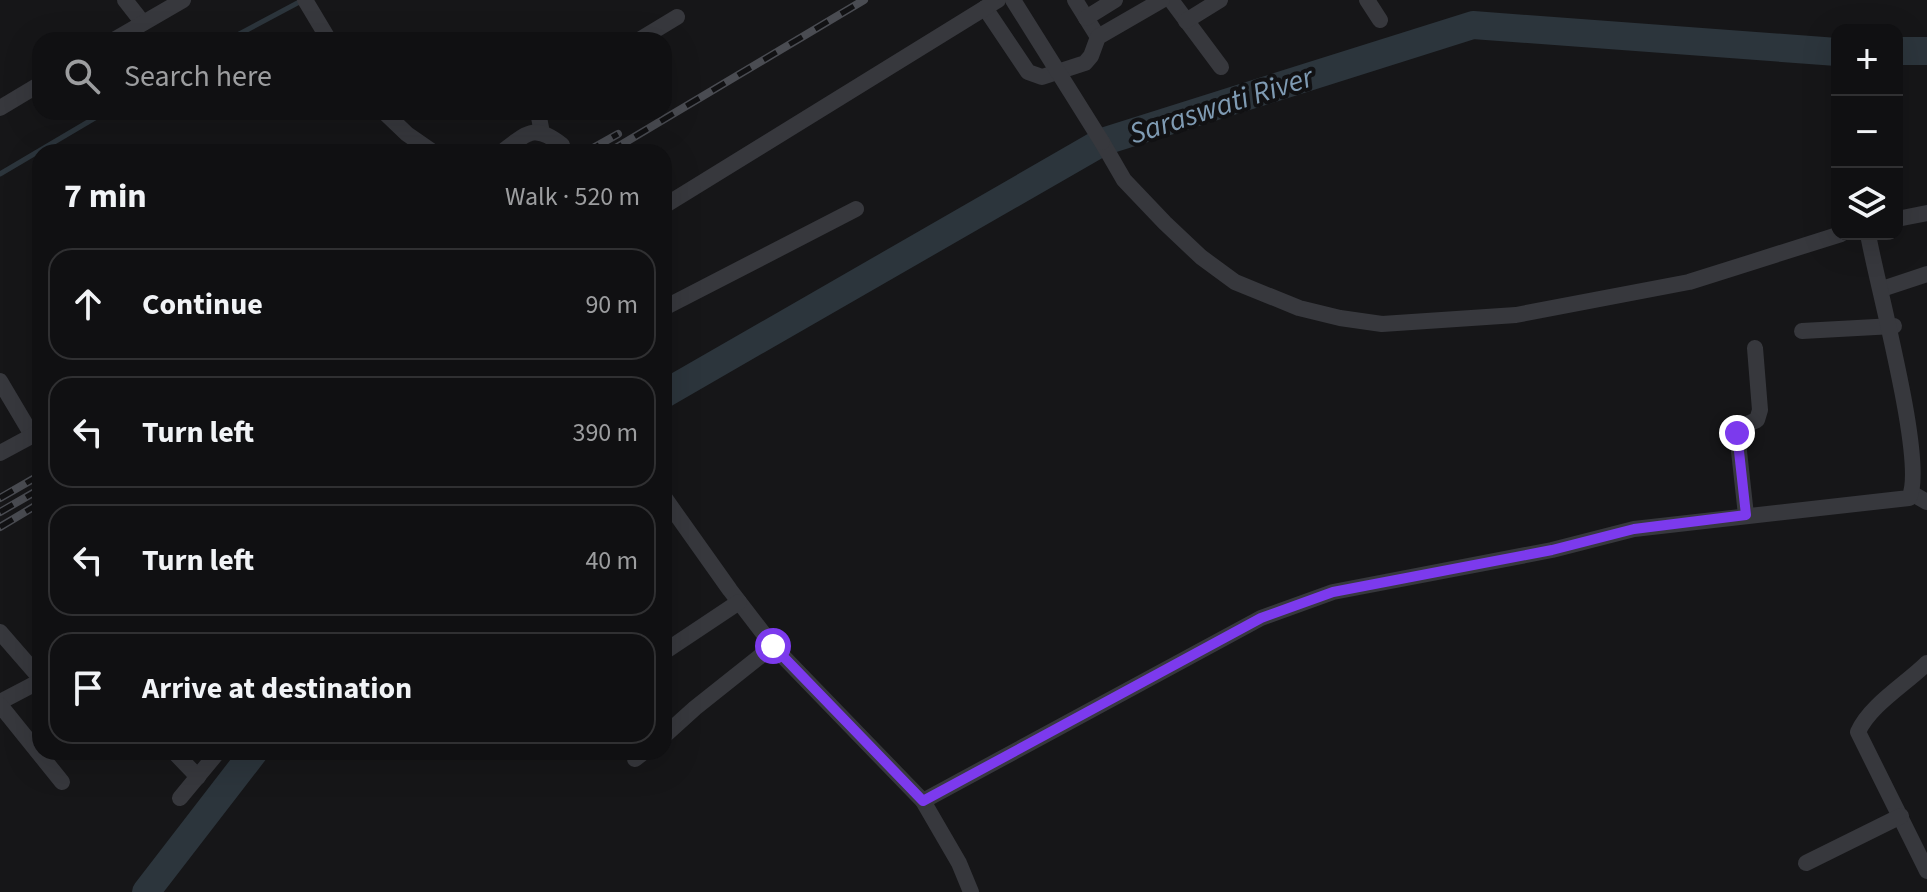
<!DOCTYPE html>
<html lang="en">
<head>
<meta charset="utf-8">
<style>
	:root { --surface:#101012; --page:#19191b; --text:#f1f3f6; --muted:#9c9d9f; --line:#303032 }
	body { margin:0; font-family:"Source Sans 3",sans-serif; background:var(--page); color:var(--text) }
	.controls { position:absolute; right:24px; top:24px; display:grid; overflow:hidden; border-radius:16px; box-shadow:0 8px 32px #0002 }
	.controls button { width:72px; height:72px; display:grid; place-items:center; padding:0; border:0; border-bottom:2px solid var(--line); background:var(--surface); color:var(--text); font:40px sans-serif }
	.stop { position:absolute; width:24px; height:24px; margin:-18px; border:6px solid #7c3aed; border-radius:50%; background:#fff }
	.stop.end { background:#7c3aed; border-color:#fff; box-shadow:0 2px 8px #0008 }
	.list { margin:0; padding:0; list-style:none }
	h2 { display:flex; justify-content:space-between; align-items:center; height:104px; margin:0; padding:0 32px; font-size:34px }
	h2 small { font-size:26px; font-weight:400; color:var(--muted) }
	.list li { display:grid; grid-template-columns:52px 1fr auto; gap:24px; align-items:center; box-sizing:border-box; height:112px; margin:0 16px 16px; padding:0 16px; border:2px solid var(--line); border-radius:24px }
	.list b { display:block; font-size:30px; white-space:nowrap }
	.list em { font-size:26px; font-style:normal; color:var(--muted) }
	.icon { flex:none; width:44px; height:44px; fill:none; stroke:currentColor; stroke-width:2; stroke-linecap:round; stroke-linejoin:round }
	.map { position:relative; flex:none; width:1927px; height:892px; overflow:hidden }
	.search { position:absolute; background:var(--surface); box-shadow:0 8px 32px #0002; left:32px; top:32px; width:640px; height:88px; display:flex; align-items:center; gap:20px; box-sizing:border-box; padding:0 28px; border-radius:24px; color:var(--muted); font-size:30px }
	.panel { position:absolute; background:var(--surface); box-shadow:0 8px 32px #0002; left:32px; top:144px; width:640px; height:616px; border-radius:24px }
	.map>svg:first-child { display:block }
</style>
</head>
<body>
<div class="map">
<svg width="1927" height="892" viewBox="0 0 1927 892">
	<rect width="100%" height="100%" fill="#161618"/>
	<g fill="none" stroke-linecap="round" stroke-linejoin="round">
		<g stroke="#2c353c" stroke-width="5">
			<path d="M228,40L303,0"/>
			<path d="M0,174L105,112"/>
		</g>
		<g stroke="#2c353c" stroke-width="28">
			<path d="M1897,51H1927"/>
			<path d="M664,394L1102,142L1473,25L1837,52"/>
			<path d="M146,892L254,752"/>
		</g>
		<g stroke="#37383d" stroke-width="16">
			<path d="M125,0L143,23"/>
			<path d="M305,0L329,40"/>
			<path d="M1075,0L1098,37"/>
			<path d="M1171,0L1221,67"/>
			<path d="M1367,0L1380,20"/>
			<path d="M985,8L1028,72L1042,77L1085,63L1091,56L1098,37L1162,0"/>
			<path d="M1086,18L1115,0"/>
			<path d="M1186,21L1220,0"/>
			<path d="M114,40L183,0"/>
			<path d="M639,40L677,17"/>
			<path d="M0,108L40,84"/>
			<path d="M384,112L407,134L433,152"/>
			<path d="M538,112L542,133"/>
			<path d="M1102,142L1124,180L1165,223L1201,257L1235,282L1299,308L1340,318L1382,324L1516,315L1689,282L1841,234"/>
			<path d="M502,152C527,133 534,123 562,145"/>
			<path d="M664,206L998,0"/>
			<path d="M1897,219L1927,213"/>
			<path d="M1882,289L1927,274"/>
			<path d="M664,308L856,209"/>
			<path d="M1802,331L1894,326"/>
			<path d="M0,381L32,435"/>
			<path d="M0,453L39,432"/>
			<path d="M1913,494L1927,502"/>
			<path d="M664,497L730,590L773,646L923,801L959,863L971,892"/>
			<path d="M1746,515L1737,433L1742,426L1757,420L1760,410L1755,348"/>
			<path d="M0,632L40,678"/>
			<path d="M664,652L739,602"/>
			<path d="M1927,663C1906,684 1870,705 1858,732L1927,871"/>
			<path d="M0,702L40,681"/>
			<path d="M0,705L62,782"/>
			<path d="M664,736L695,708L773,646"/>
			<path d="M174,752L198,777"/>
			<path d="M635,759L644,752"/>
			<path d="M180,798L218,752"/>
			<path d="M923,801L1261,618L1333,592L1552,550L1634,529L1909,498C1927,464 1876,282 1868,234"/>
			<path d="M1806,863L1901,816"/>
		</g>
		<defs>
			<g id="rail">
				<path d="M586,152L618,134"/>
				<path d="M609,152L864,0"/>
				<path d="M0,498L40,475"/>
				<path d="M0,512L40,489"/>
				<path d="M0,527L40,503"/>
			</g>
		</defs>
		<use href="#rail" stroke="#4a4c52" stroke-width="8"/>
		<use href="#rail" stroke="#111113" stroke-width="5" stroke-dasharray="15" stroke-linecap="butt"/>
		<path stroke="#37383d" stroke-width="16" d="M1013,0L1102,142"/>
	</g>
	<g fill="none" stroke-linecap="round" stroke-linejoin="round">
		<path stroke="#7c3aed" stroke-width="10" d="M773,646L923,801L1261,618L1333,592L1552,550L1634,529L1746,515L1737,433"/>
	</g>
	<g text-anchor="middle" stroke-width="8" stroke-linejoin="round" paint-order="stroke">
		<g font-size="30" font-style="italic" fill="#7f9bb3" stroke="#111113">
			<text transform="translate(1221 105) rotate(-18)" y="10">Saraswati River</text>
		</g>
	</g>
</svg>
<div class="controls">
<button>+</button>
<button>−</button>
<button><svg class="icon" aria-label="layers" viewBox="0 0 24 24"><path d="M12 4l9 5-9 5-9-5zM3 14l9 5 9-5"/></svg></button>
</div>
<div class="stop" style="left:773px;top:646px"></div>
<div class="stop end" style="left:1737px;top:433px"></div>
<div class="search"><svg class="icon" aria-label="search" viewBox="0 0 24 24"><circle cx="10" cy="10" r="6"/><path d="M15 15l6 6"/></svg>Search here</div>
<section class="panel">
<h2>7 min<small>Walk · 520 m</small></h2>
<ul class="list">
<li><svg class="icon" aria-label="ahead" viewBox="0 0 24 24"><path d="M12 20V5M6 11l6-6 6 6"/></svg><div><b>Continue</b></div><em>90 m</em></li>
<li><svg class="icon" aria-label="left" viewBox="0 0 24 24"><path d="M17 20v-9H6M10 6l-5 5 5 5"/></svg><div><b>Turn left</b></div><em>390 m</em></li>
<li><svg class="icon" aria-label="left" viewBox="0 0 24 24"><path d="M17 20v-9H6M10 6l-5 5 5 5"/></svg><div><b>Turn left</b></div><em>40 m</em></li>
<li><svg class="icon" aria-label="arrive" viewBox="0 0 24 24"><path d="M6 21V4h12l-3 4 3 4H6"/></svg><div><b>Arrive at destination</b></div></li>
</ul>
</section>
</div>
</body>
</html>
